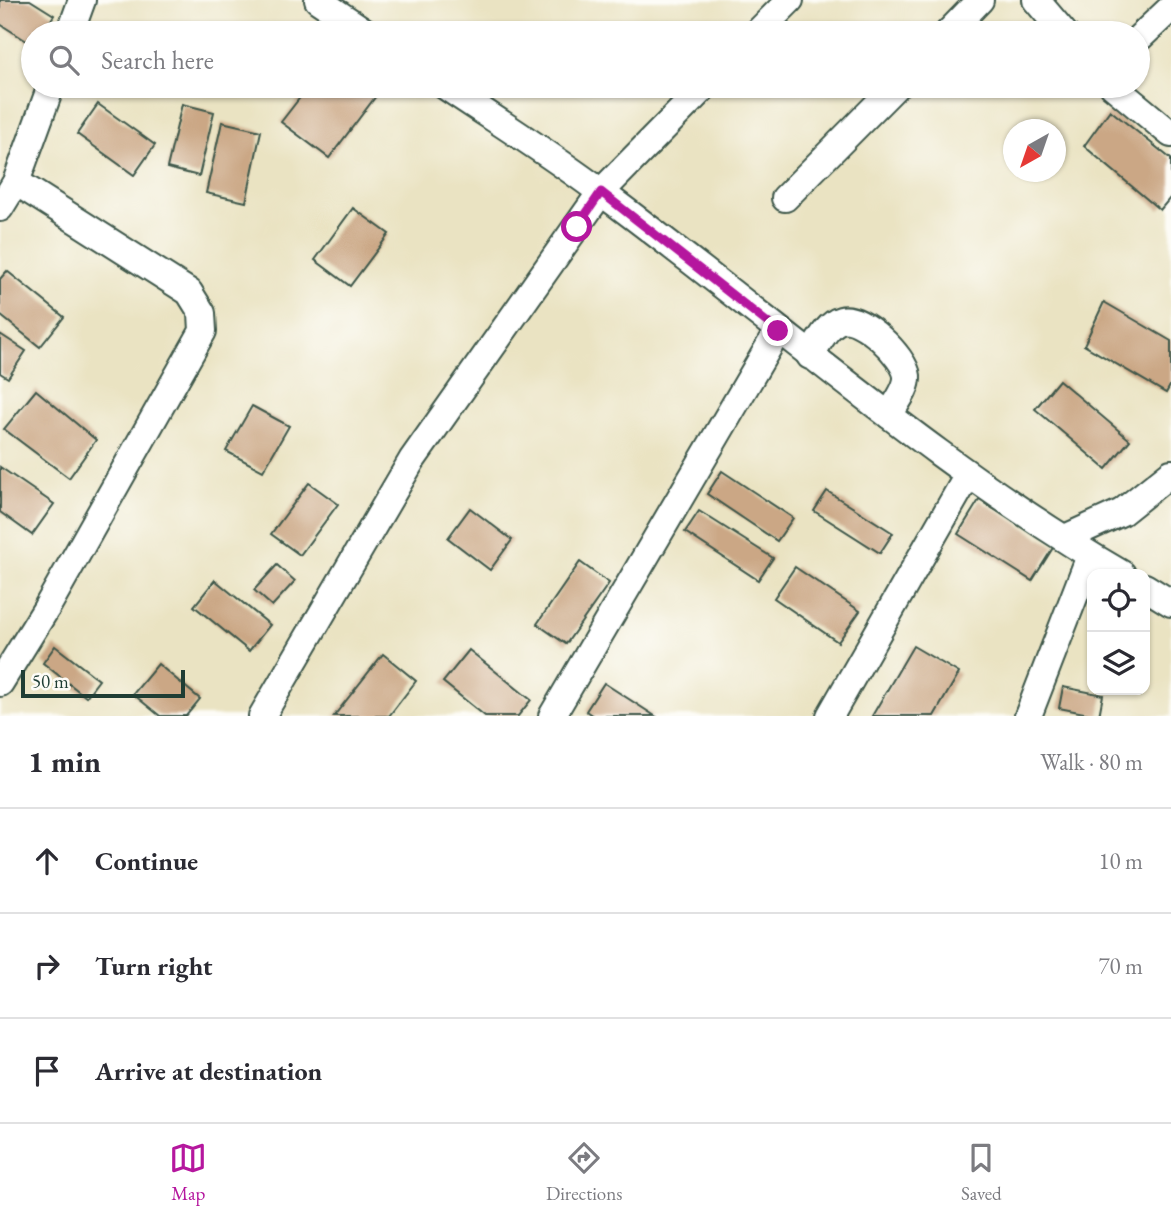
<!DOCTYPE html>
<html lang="en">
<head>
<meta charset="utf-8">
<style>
	:root { --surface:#fff; --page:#f2f2f3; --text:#2b2b33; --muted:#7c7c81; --line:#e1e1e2; --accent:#b5179e }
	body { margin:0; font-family:"EB Garamond",serif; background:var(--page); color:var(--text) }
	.controls { position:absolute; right:21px; bottom:21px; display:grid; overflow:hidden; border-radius:14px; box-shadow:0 2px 5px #0004 }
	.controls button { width:63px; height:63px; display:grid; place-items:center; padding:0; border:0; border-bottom:2px solid var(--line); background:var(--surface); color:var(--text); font:35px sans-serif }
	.compass { position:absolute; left:1003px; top:119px; width:63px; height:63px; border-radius:50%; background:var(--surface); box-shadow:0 2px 5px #0004; rotate:220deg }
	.scale { position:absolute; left:21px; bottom:18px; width:164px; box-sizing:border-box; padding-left:7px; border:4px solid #1f3d34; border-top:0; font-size:19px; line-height:24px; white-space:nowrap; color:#1f3d34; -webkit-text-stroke:5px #fdfcf7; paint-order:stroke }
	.stop { position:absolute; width:21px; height:21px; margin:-16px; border:5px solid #b5179e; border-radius:50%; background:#fff }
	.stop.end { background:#b5179e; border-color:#fff; box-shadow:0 2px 7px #0008 }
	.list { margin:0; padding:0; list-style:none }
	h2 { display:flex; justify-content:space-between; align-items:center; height:91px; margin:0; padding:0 28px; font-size:30px }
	h2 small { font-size:23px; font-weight:400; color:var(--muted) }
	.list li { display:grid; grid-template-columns:46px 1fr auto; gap:21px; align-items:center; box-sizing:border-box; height:105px; padding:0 28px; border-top:2px solid var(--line) }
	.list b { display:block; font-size:26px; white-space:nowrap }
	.list em { font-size:23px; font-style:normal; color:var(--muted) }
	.icon { flex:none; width:38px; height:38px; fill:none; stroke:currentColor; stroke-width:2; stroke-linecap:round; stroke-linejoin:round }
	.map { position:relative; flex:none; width:1171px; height:716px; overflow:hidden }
	.search { position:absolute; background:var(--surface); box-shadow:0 2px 5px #0004; left:21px; right:21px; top:21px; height:77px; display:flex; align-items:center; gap:18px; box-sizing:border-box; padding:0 24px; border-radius:38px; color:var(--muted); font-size:26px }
	.sheet { height:406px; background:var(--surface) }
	nav { display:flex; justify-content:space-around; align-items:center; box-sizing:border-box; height:98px; border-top:2px solid var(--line); background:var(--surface); font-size:19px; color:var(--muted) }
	nav a { display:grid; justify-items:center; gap:4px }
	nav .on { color:var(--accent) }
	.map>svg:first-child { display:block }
</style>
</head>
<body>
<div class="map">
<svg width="1171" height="716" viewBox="0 0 1171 716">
	<rect width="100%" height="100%" fill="#fdfcf7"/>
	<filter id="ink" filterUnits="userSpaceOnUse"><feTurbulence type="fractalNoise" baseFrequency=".0143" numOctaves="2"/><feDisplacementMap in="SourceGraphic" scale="14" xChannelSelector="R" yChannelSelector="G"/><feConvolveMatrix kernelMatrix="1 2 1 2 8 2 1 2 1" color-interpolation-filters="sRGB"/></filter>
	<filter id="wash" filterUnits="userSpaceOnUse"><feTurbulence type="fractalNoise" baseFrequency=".00686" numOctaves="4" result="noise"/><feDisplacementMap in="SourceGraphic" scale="28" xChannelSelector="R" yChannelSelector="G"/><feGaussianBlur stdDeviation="1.57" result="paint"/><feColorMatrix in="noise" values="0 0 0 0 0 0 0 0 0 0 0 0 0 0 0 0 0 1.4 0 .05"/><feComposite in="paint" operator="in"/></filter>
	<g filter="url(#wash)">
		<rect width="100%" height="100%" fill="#eae3c2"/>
		<g id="blocks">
			<g fill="#cba785">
				<path d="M0,0H30L54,15L43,33H33V45L0,24Z"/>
				<path d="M309,86H362L376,96L329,158L281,122Z"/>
				<path d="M98,104L155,145L134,175L77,134Z"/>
				<path d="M182,104L214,112L199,176L167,168Z"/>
				<path d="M1110,110L1171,159V197L1160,210L1084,146Z"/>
				<path d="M222,122L261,131L246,202L206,193Z"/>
				<path d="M353,208L389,234L350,286L315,260Z"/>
				<path d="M7,271L64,317L40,347L0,315V279Z"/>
				<path d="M1104,302L1171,341V384L1166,393L1084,345Z"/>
				<path d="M0,334L26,351L8,378L0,373Z"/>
				<path d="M1059,380L1130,440L1106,469L1035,409Z"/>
				<path d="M36,390L96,440L69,478L4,429Z"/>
				<path d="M252,406L289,426L263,471L226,451Z"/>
				<path d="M0,467L54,504L32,535L0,512Z"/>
				<path d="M722,471L793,518L777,541L707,494Z"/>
				<path d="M309,483L338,504L300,555L271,534Z"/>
				<path d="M827,491L893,533L880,553L814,511Z"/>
				<path d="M979,500L1054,546L1032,581L958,534Z"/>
				<path d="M470,508L512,540L490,570L448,538Z"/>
				<path d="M699,511L773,558L758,580L685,532Z"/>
				<path d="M580,562L609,583L566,644L537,624Z"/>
				<path d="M277,565L295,581L272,606L254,590Z"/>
				<path d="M795,567L860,611L838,642L774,598Z"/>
				<path d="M215,580L270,625L249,651L194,606Z"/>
				<path d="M55,646L99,680L86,697L43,663Z"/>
				<path d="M913,646L959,673L934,716H872Z"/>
				<path d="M469,650L531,700L518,716H485L443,682Z"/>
				<path d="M383,654L416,681L389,716H334Z"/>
				<path d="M158,664L200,699L186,716H160L133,694Z"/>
				<path d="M604,683L655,716H593L586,711Z"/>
				<path d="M1063,687L1103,695L1099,716L1059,708Z"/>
			</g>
		</g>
	</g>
	<g filter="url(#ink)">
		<use href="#blocks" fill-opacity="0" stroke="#3d5649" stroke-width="2"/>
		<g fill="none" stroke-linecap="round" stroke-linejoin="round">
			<defs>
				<g id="minor">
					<path d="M318,0L367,33"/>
					<path d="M1036,0L1064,33"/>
					<path d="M70,33L82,0"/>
					<path d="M757,33L790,0"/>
					<path d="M948,33L980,0"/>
					<path d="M1138,39L1171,8"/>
					<path d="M445,86C497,121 552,155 602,193C775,321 936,466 1122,574"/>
					<path d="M1113,86L1171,134"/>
					<path d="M785,198L896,86"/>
					<path d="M0,208L16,182L51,86"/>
					<path d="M810,356C818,344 827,324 841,320C861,314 905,357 907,376C908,389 895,404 889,415"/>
					<path d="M1065,538L1122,512L1171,473"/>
					<path d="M1145,587L1171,603"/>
					<path d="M0,683L46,609L203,331L202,313L189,292L16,182"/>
					<path d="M262,716L412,460L601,192L705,86"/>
					<path d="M552,716L778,331"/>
					<path d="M830,716L968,475"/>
					<path d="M1028,716L1090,556"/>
				</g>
			</defs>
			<use href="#minor" stroke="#3d5649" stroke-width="30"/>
			<use href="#minor" stroke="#fff" stroke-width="26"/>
		</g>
	</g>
	<g fill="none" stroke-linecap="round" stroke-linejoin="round" filter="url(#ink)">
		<path stroke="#b5179e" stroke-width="9" d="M577,227L601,192L778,331"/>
	</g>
</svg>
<div class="controls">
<button><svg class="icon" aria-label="locate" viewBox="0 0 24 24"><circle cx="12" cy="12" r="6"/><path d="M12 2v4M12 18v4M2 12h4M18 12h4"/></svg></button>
<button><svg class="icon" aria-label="layers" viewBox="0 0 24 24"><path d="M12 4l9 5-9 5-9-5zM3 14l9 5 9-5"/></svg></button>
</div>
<svg class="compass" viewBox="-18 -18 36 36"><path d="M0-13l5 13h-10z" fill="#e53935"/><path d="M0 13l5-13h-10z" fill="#7c7c81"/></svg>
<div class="scale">50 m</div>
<div class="stop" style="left:577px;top:227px"></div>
<div class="stop end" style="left:778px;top:331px"></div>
<div class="search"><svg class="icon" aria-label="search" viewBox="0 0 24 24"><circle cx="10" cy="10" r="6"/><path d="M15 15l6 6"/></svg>Search here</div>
</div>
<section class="sheet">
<h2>1 min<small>Walk · 80 m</small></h2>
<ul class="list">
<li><svg class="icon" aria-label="ahead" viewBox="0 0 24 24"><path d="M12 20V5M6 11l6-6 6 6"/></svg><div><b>Continue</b></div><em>10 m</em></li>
<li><svg class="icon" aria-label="right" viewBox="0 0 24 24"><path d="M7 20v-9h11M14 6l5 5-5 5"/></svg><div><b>Turn right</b></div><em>70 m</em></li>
<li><svg class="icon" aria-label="arrive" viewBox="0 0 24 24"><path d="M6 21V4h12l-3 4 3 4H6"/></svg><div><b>Arrive at destination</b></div></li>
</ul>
</section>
<nav>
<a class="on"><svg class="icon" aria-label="map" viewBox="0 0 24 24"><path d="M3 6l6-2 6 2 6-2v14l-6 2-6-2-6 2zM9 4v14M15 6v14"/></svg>Map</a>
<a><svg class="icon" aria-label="directions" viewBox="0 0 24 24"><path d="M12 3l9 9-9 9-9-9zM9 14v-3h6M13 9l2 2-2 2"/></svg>Directions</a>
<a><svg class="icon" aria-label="saved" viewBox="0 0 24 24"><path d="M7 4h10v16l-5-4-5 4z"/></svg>Saved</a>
</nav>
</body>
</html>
